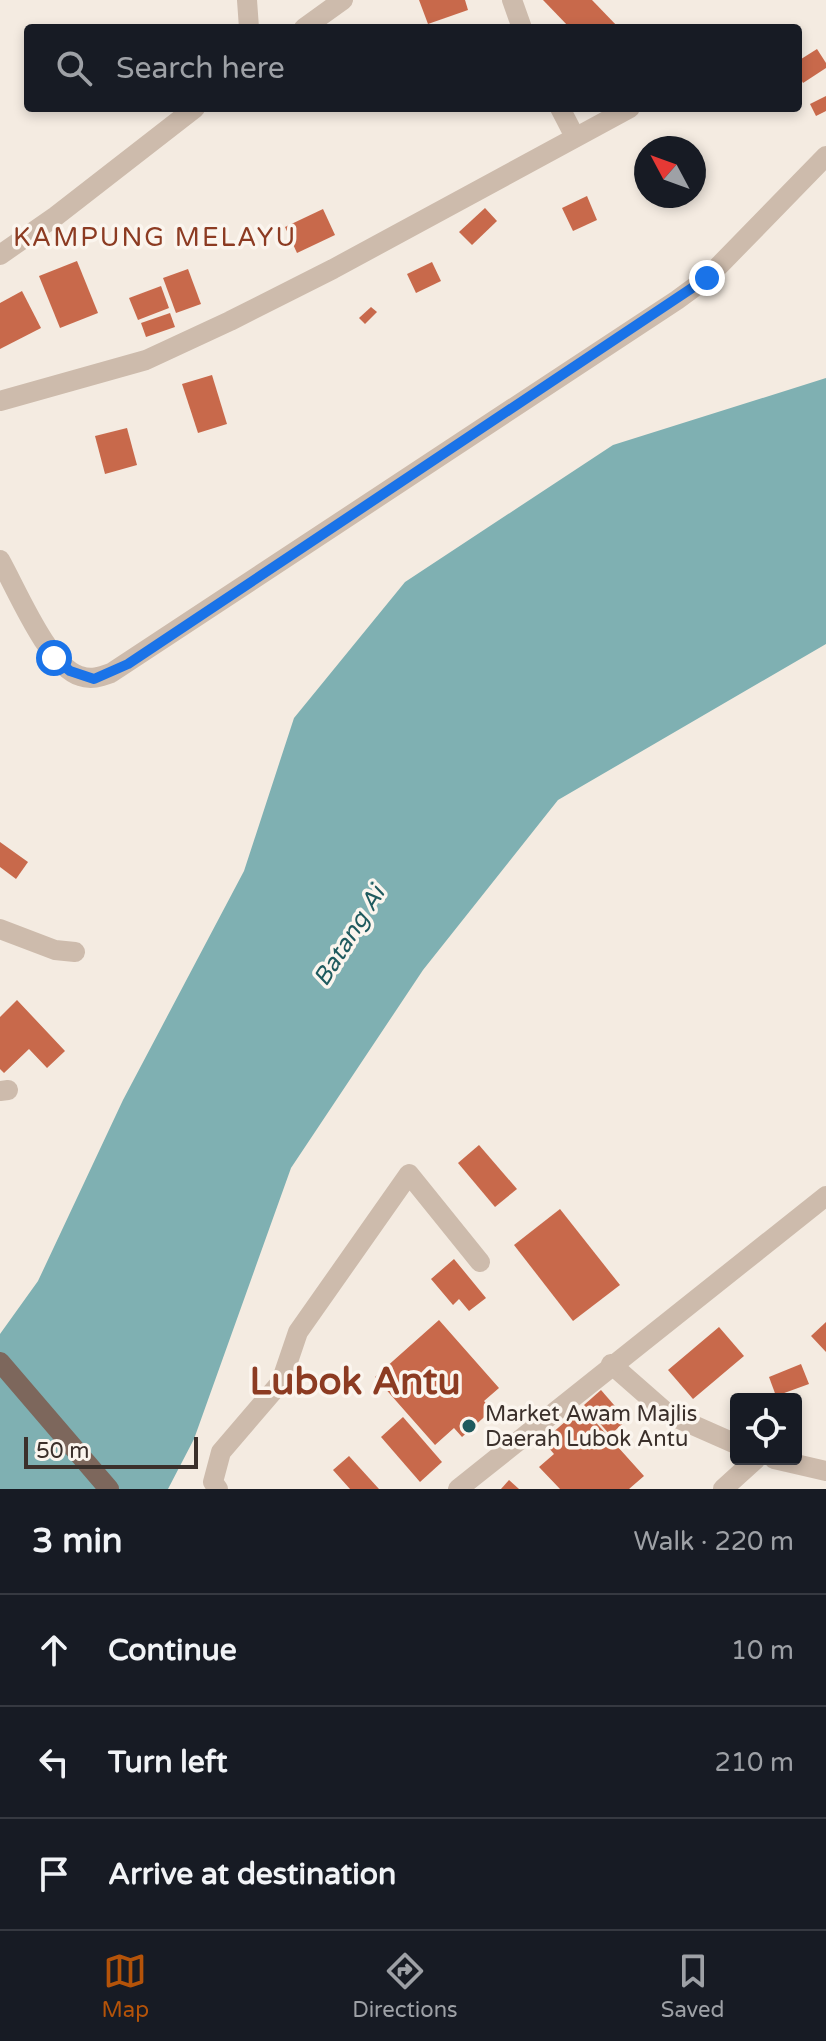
<!DOCTYPE html>
<html lang="en">
<head>
<meta charset="utf-8">
<style>
	:root { --surface:#171b24; --page:#20242c; --text:#f1f3f6; --muted:#9ea1a6; --line:#363941; --accent:#b45309 }
	body { margin:0; font-family:"Varela Round",sans-serif; background:var(--page); color:var(--text) }
	.controls { position:absolute; right:24px; bottom:24px; display:grid; overflow:hidden; border-radius:8px; box-shadow:0 4px 12px #0003 }
	.controls button { width:72px; height:72px; display:grid; place-items:center; padding:0; border:0; border-bottom:2px solid var(--line); background:var(--surface); color:var(--text); font:40px sans-serif }
	.compass { position:absolute; left:634px; top:136px; width:72px; height:72px; border-radius:50%; background:var(--surface); box-shadow:0 4px 12px #0003; rotate:311deg }
	.scale { position:absolute; left:24px; bottom:20px; width:174px; box-sizing:border-box; padding-left:8px; border:4px solid #3b302b; border-top:0; font-size:22px; line-height:28px; white-space:nowrap; color:#3b302b; -webkit-text-stroke:6px #fbf5ee; paint-order:stroke }
	.stop { position:absolute; width:24px; height:24px; margin:-18px; border:6px solid #1a73e8; border-radius:50%; background:#fff }
	.stop.end { background:#1a73e8; border-color:#fff; box-shadow:0 2px 8px #0008 }
	.list { margin:0; padding:0; list-style:none }
	h2 { display:flex; justify-content:space-between; align-items:center; height:104px; margin:0; padding:0 32px; font-size:34px }
	h2 small { font-size:26px; font-weight:400; color:var(--muted) }
	.list li { display:grid; grid-template-columns:52px 1fr auto; gap:24px; align-items:center; box-sizing:border-box; height:112px; padding:0 32px; border-top:2px solid var(--line) }
	.list b { display:block; font-size:30px; white-space:nowrap }
	.list em { font-size:26px; font-style:normal; color:var(--muted) }
	.icon { flex:none; width:44px; height:44px; fill:none; stroke:currentColor; stroke-width:2; stroke-linecap:round; stroke-linejoin:round }
	.map { position:relative; flex:none; width:826px; height:1489px; overflow:hidden }
	.search { position:absolute; background:var(--surface); box-shadow:0 4px 12px #0003; left:24px; right:24px; top:24px; height:88px; display:flex; align-items:center; gap:20px; box-sizing:border-box; padding:0 28px; border-radius:8px; color:var(--muted); font-size:30px }
	.sheet { height:440px; background:var(--surface) }
	nav { display:flex; justify-content:space-around; align-items:center; box-sizing:border-box; height:112px; border-top:2px solid var(--line); background:var(--surface); font-size:22px; color:var(--muted) }
	nav a { display:grid; justify-items:center; gap:4px }
	nav .on { color:var(--accent) }
	.map>svg:first-child { display:block }
</style>
</head>
<body>
<div class="map">
<svg width="826" height="1489" viewBox="0 0 826 1489">
	<rect width="100%" height="100%" fill="#f4ebe1"/>
	<path fill="#7fb0b2" d="M826,378V644L558,800L423,970L291,1168L194,1439L168,1489H0V1334L38,1281L123,1100L244,871L294,718L405,582L613,445Z"/>
	<g fill="#c8694b">
		<path d="M419,0H465L468,10L428,24Z"/>
		<path d="M543,0H592L619,28H570Z"/>
		<path d="M817,49L826,63V68L803,83L798,74V61Z"/>
		<path d="M826,96V111L816,116L810,104Z"/>
		<path d="M587,196L597,220L573,231L562,208Z"/>
		<path d="M485,208L497,221L472,245L459,232Z"/>
		<path d="M323,209L335,235L297,253L285,227Z"/>
		<path d="M77,261L98,313L60,328L39,276Z"/>
		<path d="M432,262L441,281L416,293L407,274Z"/>
		<path d="M188,269L201,304L176,313L163,278Z"/>
		<path d="M161,286L169,308L138,320L129,298Z"/>
		<path d="M22,291L41,328L0,349V303Z"/>
		<path d="M371,307L377,312L365,324L359,318Z"/>
		<path d="M170,313L175,327L146,337L141,323Z"/>
		<path d="M212,375L227,424L198,433L182,384Z"/>
		<path d="M127,428L137,465L105,474L95,436Z"/>
		<path d="M0,842L28,862L16,879L0,867Z"/>
		<path d="M17,1000L65,1051L47,1068L29,1049L4,1073L0,1069V1017Z"/>
		<path d="M479,1145L517,1189L495,1207L458,1163Z"/>
		<path d="M560,1209L620,1285L573,1321L514,1245Z"/>
		<path d="M454,1259L486,1298L469,1311L459,1299L453,1305L431,1279Z"/>
		<path d="M439,1320L499,1388L484,1401L492,1410L462,1437L454,1428L435,1445L375,1377Z"/>
		<path d="M826,1322V1352L811,1336Z"/>
		<path d="M719,1327L744,1356L693,1399L668,1370Z"/>
		<path d="M801,1364L809,1384L776,1396L769,1377Z"/>
		<path d="M601,1390L627,1420L610,1435L584,1405Z"/>
		<path d="M582,1407L644,1476L629,1489H560L539,1467L554,1454L543,1441Z"/>
		<path d="M403,1417L442,1462L420,1482L381,1437Z"/>
		<path d="M349,1456L379,1489H350L333,1470Z"/>
		<path d="M509,1480L519,1489H501Z"/>
	</g>
	<g fill="none" stroke-linecap="round" stroke-linejoin="round">
		<g stroke="#cdbbac" stroke-width="20">
			<path d="M247,0L249,28"/>
			<path d="M512,0L522,28"/>
			<path d="M304,28L343,0"/>
			<path d="M560,108L575,137"/>
			<path d="M0,255L56,216L195,108"/>
			<path d="M0,401L146,360L230,321L333,269L630,108"/>
			<path d="M0,560C17,590 48,666 80,676C91,680 100,677 111,673L677,300L707,278L826,156"/>
			<path d="M0,929L55,950L75,952"/>
			<path d="M0,1091L8,1090"/>
			<path d="M611,1364L668,1414L736,1444"/>
			<path d="M774,1459L826,1471"/>
			<path d="M218,1489L213,1482L221,1452L281,1382L298,1332L409,1174L480,1262"/>
			<path d="M458,1489L826,1196"/>
			<path d="M723,1489L756,1459"/>
		</g>
		<path stroke="#7d675c" stroke-width="20" d="M0,1362L109,1489"/>
	</g>
	<g fill="none" stroke-linecap="round" stroke-linejoin="round">
		<path stroke="#1a73e8" stroke-width="10" d="M54,658L70,671L94,679L128,664L707,278"/>
	</g>
	<circle fill="#1f5a5e" stroke="#fbf5ee" stroke-width="3" cx="469" cy="1426" r="8"/>
	<g text-anchor="middle" stroke-width="7" stroke-linejoin="round" paint-order="stroke">
		<g font-size="22" fill="#3b302b" stroke="#fbf5ee" text-anchor="start">
			<text x="485" y="1421">Market Awam Majlis<tspan x="485" dy="25">Daerah Lubok Antu</tspan></text>
		</g>
		<g font-size="24" font-style="italic" fill="#1f5a5e" stroke="#fbf5ee">
			<text transform="translate(349 936) rotate(-58)" y="8">Batang Ai</text>
		</g>
		<g font-size="26" letter-spacing="2" fill="#8c3b22" stroke="#fbf5ee">
			<text x="155" y="246">KAMPUNG MELAYU</text>
		</g>
		<g font-size="38" font-weight="bold" fill="#8c3b22" stroke="#fbf5ee">
			<text x="355" y="1394">Lubok Antu</text>
		</g>
	</g>
</svg>
<div class="controls">
<button><svg class="icon" aria-label="locate" viewBox="0 0 24 24"><circle cx="12" cy="12" r="6"/><path d="M12 2v4M12 18v4M2 12h4M18 12h4"/></svg></button>
</div>
<svg class="compass" viewBox="-18 -18 36 36"><path d="M0-13l5 13h-10z" fill="#e53935"/><path d="M0 13l5-13h-10z" fill="#9ea1a6"/></svg>
<div class="scale">50 m</div>
<div class="stop" style="left:54px;top:658px"></div>
<div class="stop end" style="left:707px;top:278px"></div>
<div class="search"><svg class="icon" aria-label="search" viewBox="0 0 24 24"><circle cx="10" cy="10" r="6"/><path d="M15 15l6 6"/></svg>Search here</div>
</div>
<section class="sheet">
<h2>3 min<small>Walk · 220 m</small></h2>
<ul class="list">
<li><svg class="icon" aria-label="ahead" viewBox="0 0 24 24"><path d="M12 20V5M6 11l6-6 6 6"/></svg><div><b>Continue</b></div><em>10 m</em></li>
<li><svg class="icon" aria-label="left" viewBox="0 0 24 24"><path d="M17 20v-9H6M10 6l-5 5 5 5"/></svg><div><b>Turn left</b></div><em>210 m</em></li>
<li><svg class="icon" aria-label="arrive" viewBox="0 0 24 24"><path d="M6 21V4h12l-3 4 3 4H6"/></svg><div><b>Arrive at destination</b></div></li>
</ul>
</section>
<nav>
<a class="on"><svg class="icon" aria-label="map" viewBox="0 0 24 24"><path d="M3 6l6-2 6 2 6-2v14l-6 2-6-2-6 2zM9 4v14M15 6v14"/></svg>Map</a>
<a><svg class="icon" aria-label="directions" viewBox="0 0 24 24"><path d="M12 3l9 9-9 9-9-9zM9 14v-3h6M13 9l2 2-2 2"/></svg>Directions</a>
<a><svg class="icon" aria-label="saved" viewBox="0 0 24 24"><path d="M7 4h10v16l-5-4-5 4z"/></svg>Saved</a>
</nav>
</body>
</html>
